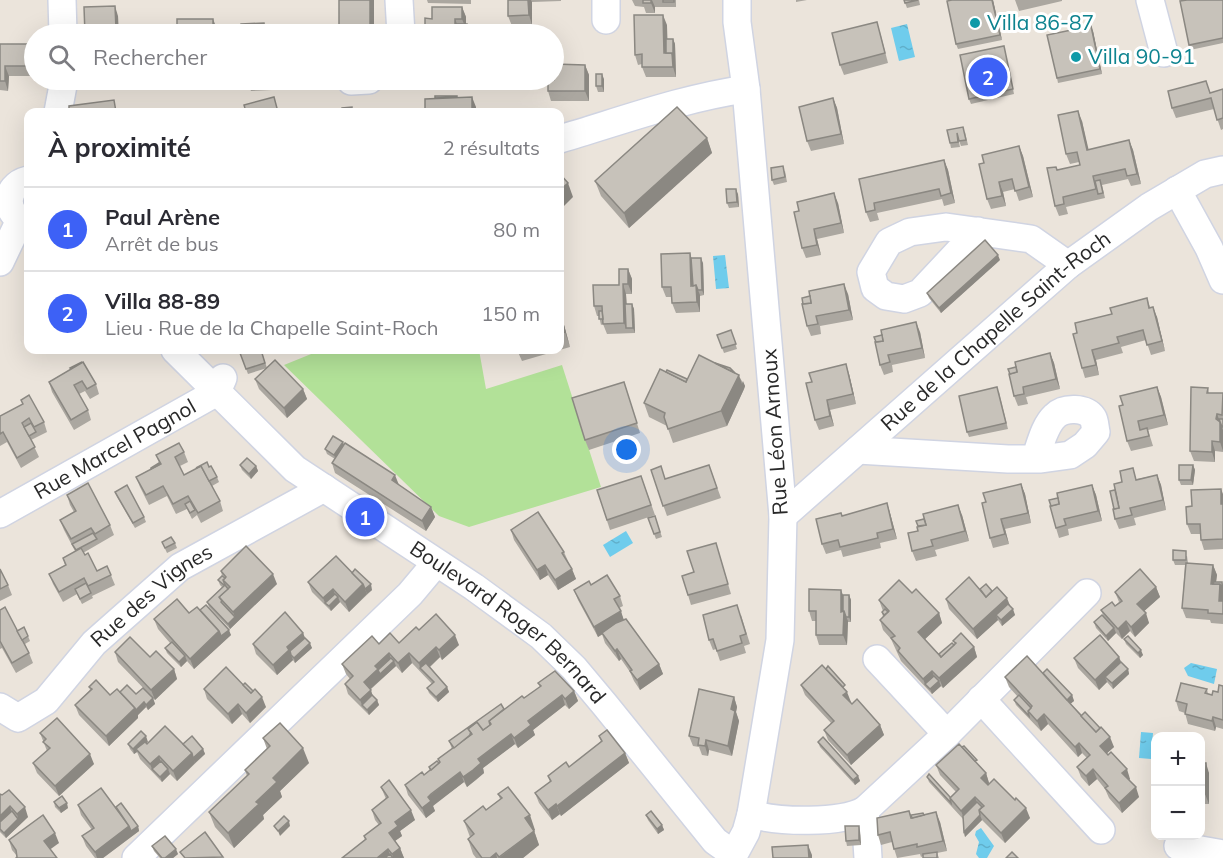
<!DOCTYPE html>
<html lang="fr">
<head>
<meta charset="utf-8">
<style>
	:root { --surface:#fff; --page:#f7f7f7; --text:#2b2b33; --muted:#7c7c81; --line:#e1e1e2; --accent:#3d61f6 }
	body { margin:0; font-family:Mulish,sans-serif; background:var(--page); color:var(--text) }
	.controls { position:absolute; right:18px; bottom:18px; display:grid; overflow:hidden; border-radius:12px; box-shadow:0 6px 24px #0002 }
	.controls button { width:54px; height:54px; display:grid; place-items:center; padding:0; border:0; border-bottom:2px solid var(--line); background:var(--surface); color:var(--text); font:30px sans-serif }
	.you { position:absolute; left:627px; top:450px; width:21px; height:21px; margin:-15px; border:4px solid #fff; border-radius:50%; background:#1a73e8; box-shadow:0 0 0 9px #1a73e833 }
	.badge { display:grid; place-items:center; width:39px; height:39px; border-radius:50%; background:var(--accent); color:#fff; font-size:20px; font-weight:700 }
	.pin { position:absolute; translate:-50% -50%; border:3px solid #fff; box-shadow:0 2px 6px #0006 }
	.list { margin:0; padding:0; list-style:none }
	h2 { display:flex; justify-content:space-between; align-items:center; height:78px; margin:0; padding:0 24px; font-size:26px }
	h2 small { font-size:20px; font-weight:400; color:var(--muted) }
	.list li { display:grid; grid-template-columns:39px 1fr auto; gap:18px; align-items:center; box-sizing:border-box; height:84px; padding:0 24px; border-top:2px solid var(--line) }
	.list b { display:block; font-size:22px; white-space:nowrap }
	.list p { margin:0; font-size:20px; white-space:nowrap; color:var(--muted) }
	.list em { font-size:20px; font-style:normal; color:var(--muted) }
	.icon { flex:none; width:33px; height:33px; fill:none; stroke:currentColor; stroke-width:2; stroke-linecap:round; stroke-linejoin:round }
	.map { position:relative; flex:none; width:1223px; height:858px; overflow:hidden }
	.search { position:absolute; background:var(--surface); box-shadow:0 6px 24px #0002; left:24px; top:24px; width:540px; height:66px; display:flex; align-items:center; gap:15px; box-sizing:border-box; padding:0 21px; border-radius:33px; color:var(--muted); font-size:22px }
	.panel { position:absolute; background:var(--surface); box-shadow:0 6px 24px #0002; left:24px; top:108px; width:540px; height:246px; border-radius:12px }
	.map>svg:first-child { display:block }
</style>
</head>
<body>
<div class="map">
<svg width="1223" height="858" viewBox="0 0 1223 858">
	<defs>
		<pattern id="water-ripples" width="26" height="14" patternUnits="userSpaceOnUse" patternTransform="scale(1.5)"><rect width="26" height="14" fill="#6fccec"/><path d="M2 4q2-2 4 0t4 0M15 11q2-2 4 0t4 0" fill="none" stroke="#60afca"/></pattern>
	</defs>
	<rect width="100%" height="100%" fill="#ebe4db"/>
	<path fill="#b2e198" d="M321,350H479L486,389L562,365L601,487L469,527L439,516L284,365Z"/>
	<g fill="url(#water-ripples)">
		<path d="M907,24L915,57L899,61L891,28Z"/>
		<path d="M725,255L729,288L716,289L713,256Z"/>
		<path d="M626,531L633,543L610,557L603,545Z"/>
		<path d="M1191,663L1217,669L1214,684L1188,676L1184,668Z"/>
		<path d="M1141,732L1153,733L1151,759L1139,758Z"/>
		<path d="M981,828L994,846L987,858H979L976,854L979,842L975,835L976,831Z"/>
	</g>
	<g fill="none" stroke-linecap="round" stroke-linejoin="round">
		<defs>
			<g id="minor">
				<path d="M62,0L63,34"/>
				<path d="M399,0L401,34"/>
				<path d="M1150,0L1164,53"/>
				<path d="M606,20V0"/>
				<path d="M351,81L369,80"/>
				<path d="M58,112L64,80"/>
				<path d="M560,139C621,121 683,98 746,89"/>
				<path d="M28,180C3,186 3,216 28,222"/>
				<path d="M1177,190L1209,248L1223,280"/>
				<path d="M978,231L920,293L904,299L886,296L875,288L871,272L889,242L910,232L946,227L1031,239L1068,265"/>
				<path d="M0,262L20,220"/>
				<path id="s1" d="M175,350L295,469L474,587L541,636L574,668L605,705L715,841L733,854"/>
				<path d="M858,450L1008,459H1041L1070,455L1085,445L1096,432C1095,428 1095,421 1093,418C1086,407 1064,407 1055,416C1044,426 1040,446 1035,459"/>
				<path id="s2" d="M0,514L217,392L223,378"/>
				<path id="s3" d="M783,516L1068,265L1149,207L1205,174L1223,170"/>
				<path d="M877,659L947,734"/>
				<path d="M981,699L1101,830"/>
				<path id="s4" d="M0,707L18,718L46,701L94,643L180,567L324,488"/>
				<path d="M865,810L868,858"/>
				<path d="M751,814C778,822 841,824 865,810L947,734L1087,593"/>
				<path d="M1178,846L1223,854"/>
				<path d="M136,858L410,594L436,563"/>
				<path d="M732,858L746,832L751,814L780,640L783,516L746,89L737,22V0"/>
			</g>
		</defs>
		<use href="#minor" stroke="#d0d4e2" stroke-width="30"/>
		<use href="#minor" stroke="#fff" stroke-width="27"/>
	</g>
	<g fill="#aba7a0">
		<path d="M374,0V34H342L339,25Z"/>
		<path d="M427,0H471V4L428,3Z"/>
		<path d="M508,0H561V1L532,2V25L512,26L508,16Z"/>
		<path d="M632,0H676V7H655V13H646L644,7L635,6Z"/>
		<path d="M796,0H807L796,2Z"/>
		<path d="M904,0H919L920,5L907,8Z"/>
		<path d="M993,0L1002,40L958,49L956,44Z"/>
		<path d="M1015,0H1062V1L1019,11Z"/>
		<path d="M1223,0V43L1190,50L1189,45Z"/>
		<path d="M462,7L466,17V24H467L469,29L432,19Z"/>
		<path d="M667,25V39H673L675,44L676,77H646L642,67V64L638,65L635,55Z"/>
		<path d="M1093,31L1102,74L1058,83L1057,78Z"/>
		<path d="M880,32L888,63L844,75L840,65Z"/>
		<path d="M0,44H34V76H9L8,91L0,90Z"/>
		<path d="M1005,51L1014,94L971,104L969,99Z"/>
		<path d="M585,65L589,75V101H551L548,91Z"/>
		<path d="M604,79V92H598L596,86Z"/>
		<path d="M249,80H271L272,90L251,91L249,86Z"/>
		<path d="M1223,89V129L1221,130L1214,109L1176,118L1172,108L1210,93Z"/>
		<path d="M833,98L837,108L844,144L811,151L807,141Z"/>
		<path d="M1082,121L1088,150L1129,140L1133,150L1141,184L1131,186L1128,179L1102,185L1105,198L1066,207L1068,214L1059,216L1055,206L1057,170L1080,165L1079,162L1070,164L1066,154Z"/>
		<path d="M965,132L968,145L961,146L958,138L960,147L951,148L950,143Z"/>
		<path d="M707,138L712,153L629,228L601,196L595,181Z"/>
		<path d="M1019,146L1023,156L1033,197L1019,201L1015,189L1003,192L1006,206L991,209L987,199L984,163Z"/>
		<path d="M944,160L948,170L955,203L944,206L942,199L877,213L879,220L870,222L866,212L859,179Z"/>
		<path d="M785,171L787,182L774,185L772,180Z"/>
		<path d="M738,194L739,207L729,208L727,203Z"/>
		<path d="M838,203L844,233L817,239L821,255L806,258L802,248L794,212Z"/>
		<path d="M690,253L691,258L703,263L704,295L700,296V312L676,313L672,303V297H666L662,287Z"/>
		<path d="M1000,260L941,313L929,298L927,293Z"/>
		<path d="M628,269L632,279V294H626L627,304H632L634,309L635,333L607,334L603,324L601,325L599,316H597L594,306L619,285Z"/>
		<path d="M848,294L853,320L820,326L821,334L811,336L807,326L802,304Z"/>
		<path d="M1147,298L1150,307L1157,317L1165,351L1151,355L1146,340L1121,347L1123,353L1096,360L1099,375L1085,378L1082,368L1077,333L1112,314Z"/>
		<path d="M560,310L570,347L522,361L517,350H560Z"/>
		<path d="M731,330L737,349L724,353L717,335Z"/>
		<path d="M920,332L925,358L892,365L893,372L884,375L880,365L882,335Z"/>
		<path d="M261,350L267,368L248,374L240,353Z"/>
		<path d="M1050,353L1054,363L1060,389L1026,397L1028,404L1018,406L1014,396L1016,367Z"/>
		<path d="M71,369L96,384L99,394L90,399L85,391L79,394L88,410L91,420L74,430L52,392L49,382Z"/>
		<path d="M666,372L687,379L740,378L745,386L744,389L727,426L673,443L667,426L649,417L644,403Z"/>
		<path d="M849,374L856,404L830,410L834,426L819,430L815,420L806,383Z"/>
		<path d="M255,379L303,389L307,399L287,418L259,389Z"/>
		<path d="M624,382L640,433L589,450L585,440Z"/>
		<path d="M1157,387L1161,397L1168,425L1148,430L1153,446L1131,451L1127,441L1123,405Z"/>
		<path d="M1208,388L1209,393L1223,394V452L1215,451V462L1194,461L1190,451Z"/>
		<path d="M999,392L1008,429L969,437L967,432Z"/>
		<path d="M21,400L44,422L47,432L31,440L39,457L21,468L7,442L0,446V416L23,404Z"/>
		<path d="M344,445L399,485L431,507L435,517L426,531L335,473L332,463L335,459L327,454L325,449Z"/>
		<path d="M184,452L188,462L180,466L184,475L209,467L217,477L219,482L212,486L220,501L223,511L201,523L197,515L192,519L187,509L176,514L167,496L149,505L140,487L136,477L151,469L159,463L156,455Z"/>
		<path d="M240,465L256,466L258,471L251,479L242,470Z"/>
		<path d="M709,465L721,498L667,516L651,470L665,479Z"/>
		<path d="M1193,465L1195,470L1193,485H1181L1179,480Z"/>
		<path d="M1157,475L1161,485L1166,510L1134,518L1136,525L1119,529L1115,519L1114,509L1115,490L1137,479Z"/>
		<path d="M641,476L655,515L610,530L597,490Z"/>
		<path d="M1021,484L1025,494L1031,523L1005,529L1009,544L993,548L990,538L986,502Z"/>
		<path d="M1092,485L1096,495L1102,521L1068,529L1069,535L1059,538L1056,528L1058,498Z"/>
		<path d="M115,492L144,517L146,522L135,528L117,497Z"/>
		<path d="M1223,494V549L1204,550L1201,540V534H1191L1187,524L1192,506Z"/>
		<path d="M67,495L110,525L114,535L83,553L97,571L107,566L115,585L92,596L93,598L82,604L77,594L63,602L53,584L49,574L65,565L63,558L75,551L64,530L60,520L74,512L70,505Z"/>
		<path d="M887,503L890,513L897,539L880,543L881,548L843,557L841,550L826,554L822,544L842,516Z"/>
		<path d="M962,515L969,541L935,550L937,556L916,561L912,551L918,531Z"/>
		<path d="M655,516L662,537L656,539L648,518Z"/>
		<path d="M511,530L564,552L576,579L558,590L548,575L540,580L514,540Z"/>
		<path d="M162,542L175,543L177,548L167,553Z"/>
		<path d="M716,543L731,594L691,605L688,595L694,572Z"/>
		<path d="M1187,556L1188,563L1213,565L1217,575L1216,582L1223,585V624L1211,623L1210,620L1186,618L1182,608L1185,565H1175L1173,560Z"/>
		<path d="M0,569L8,585L12,595L0,601Z"/>
		<path d="M221,571L277,584L230,629L209,607L207,602L222,587L220,585L218,580L222,576Z"/>
		<path d="M352,573L372,590L349,612L340,602L331,611L312,592L308,582Z"/>
		<path d="M591,585L620,596L623,606L619,608L624,620L659,664L663,674L640,690L634,681L630,672L621,659L619,661L605,643L602,634L598,637L578,600L574,590Z"/>
		<path d="M1156,587L1160,597L1144,611L1149,623L1135,637L1130,631L1122,639L1116,633L1108,641L1096,628L1094,622L1103,615L1101,610L1115,606L1119,602L1115,592Z"/>
		<path d="M980,589L992,591L1010,606L1015,615L1002,626L998,620L977,639L949,609L946,599Z"/>
		<path d="M912,593L939,613L942,623L925,639L939,654L955,645L953,641L974,647L977,657L943,688L941,686L932,694L901,661L891,639L883,630L880,620L883,617L882,612L883,611L879,600Z"/>
		<path d="M843,595H849L851,600V622H848L847,645H819L816,635V621H812L809,611Z"/>
		<path d="M0,610L17,631L28,636L30,641L25,644L29,653L33,663L16,673L2,648L0,649Z"/>
		<path d="M200,610L231,635L194,669L187,661L181,667L167,653L165,648L170,643L158,629L154,619Z"/>
		<path d="M741,615L750,644L744,646L746,653L720,661L716,649L713,650L709,640Z"/>
		<path d="M419,630L459,645L442,660L440,657L430,667L447,687L449,692L438,702L429,693L427,688L432,684L412,663L402,673L396,666L370,690L372,695L377,700L379,705L369,715L348,694L345,684L350,679L346,674L342,664L379,644L399,643Z"/>
		<path d="M303,633L305,638L312,648L295,663L293,660L277,675L256,654L253,644Z"/>
		<path d="M1124,639L1143,655L1140,658L1126,644Z"/>
		<path d="M115,652L150,657L174,669L177,679L155,700L118,662Z"/>
		<path d="M1119,657L1121,662L1128,669L1129,674L1113,689L1107,682L1099,690L1078,668L1074,658Z"/>
		<path d="M1043,673L1072,695L1074,701L1070,703L1114,747L1107,753L1130,779L1129,780L1139,797L1122,813L1109,798L1105,789L1097,779L1089,786L1081,777L1077,767L1087,758L1082,753L1078,757L1048,724L1041,731L1016,705L1014,700L1018,697L1009,687L1005,677Z"/>
		<path d="M538,683L574,691L578,701L569,709L565,705L533,730L535,735L518,748L515,744L483,768L484,773L476,780L467,787L464,782L434,804L433,806L435,811L426,818L408,795L405,785L424,775L430,771L429,767L440,763L438,759L452,749L449,741L524,698L540,687Z"/>
		<path d="M801,685L847,690L846,691L850,702L880,725L884,735L851,765L828,740L824,730L831,723L805,695Z"/>
		<path d="M1223,686V729L1216,727L1215,731L1188,724L1185,713L1179,711L1176,701L1207,689L1208,694L1212,695L1218,692Z"/>
		<path d="M89,687L110,695L120,692L136,694L153,698L155,704L148,710L146,707L138,715V718L109,746L79,715L75,705L90,690Z"/>
		<path d="M204,689L266,707L250,723L242,714L232,724L207,699Z"/>
		<path d="M734,697L737,707L736,712L739,721L732,756L709,750L708,756L702,755L699,747L693,746L689,736Z"/>
		<path d="M40,733L94,764L59,796L37,773L33,763L47,751Z"/>
		<path d="M599,736L625,753L629,763L561,816L560,814L552,820L539,803L535,793L550,782L548,776L569,767L597,745L601,741Z"/>
		<path d="M263,738L309,763L280,791L282,797L263,815L264,819L234,848L215,827L209,812L247,776L245,770L267,749Z"/>
		<path d="M148,742L146,743L147,744H183L203,749L205,754L177,781L170,774L162,782L140,759L137,752L134,754L130,749L128,744Z"/>
		<path d="M818,742L858,776L860,781L855,785L820,747Z"/>
		<path d="M1200,763L1209,773V804H1200Z"/>
		<path d="M936,765H979L986,773L989,783L1030,818L1005,843L982,820L965,837L964,832L963,819L929,782L927,777L950,797L956,792L940,775Z"/>
		<path d="M381,787L415,820L400,831L402,836L395,841L400,848L404,858H342L365,840L364,836L379,825L375,820L372,810L386,799Z"/>
		<path d="M0,794L28,817L6,838L0,832Z"/>
		<path d="M498,794L535,830H534L539,845L523,858H476L473,854L468,839L470,837L464,821L486,810L500,799Z"/>
		<path d="M54,802L68,808L61,813L55,807Z"/>
		<path d="M78,805L116,807L138,826L139,831L103,858H95L86,846L82,836L92,830L81,815Z"/>
		<path d="M909,811L911,815H924L940,822L947,851L937,853L939,858H923V856L921,857L920,854L897,858L892,842L881,845L878,835Z"/>
		<path d="M646,815L662,825L664,830L658,834L648,820Z"/>
		<path d="M860,831L861,845L847,846L846,841Z"/>
		<path d="M9,840L59,843L17,856L12,850Z"/>
		<path d="M152,846L178,854L173,858H160L154,851Z"/>
	</g>
	<g fill="#8b8882">
		<path d="M370,0H374V34L370,25Z"/>
		<path d="M528,0H531L532,2V25L529,15Z"/>
		<path d="M651,0H652L655,7V13L651,3Z"/>
		<path d="M992,0H993L1002,40L1000,35Z"/>
		<path d="M115,6L118,16L119,34H115Z"/>
		<path d="M462,7L466,17V29L462,19Z"/>
		<path d="M663,15L667,25L668,58L664,53Z"/>
		<path d="M213,19L217,29V34H213Z"/>
		<path d="M455,19L459,29V34H455Z"/>
		<path d="M264,23L268,33V34H265Z"/>
		<path d="M1091,26L1093,31L1102,74L1100,69Z"/>
		<path d="M673,39L675,44L676,77L673,67Z"/>
		<path d="M585,65L589,75V101L585,91Z"/>
		<path d="M5,66L9,76L8,91L5,81Z"/>
		<path d="M602,74L604,79V92L602,86Z"/>
		<path d="M472,97L476,107V112H472Z"/>
		<path d="M833,98L837,108L844,144L841,134Z"/>
		<path d="M1078,111L1082,121L1091,160L1087,150Z"/>
		<path d="M707,138L712,153L629,228L624,213Z"/>
		<path d="M1129,140L1133,150L1141,184L1137,174Z"/>
		<path d="M1019,146L1023,156L1033,197L1029,187Z"/>
		<path d="M944,160L948,170L955,203L951,193Z"/>
		<path d="M999,182L1003,192L1006,206L1002,196Z"/>
		<path d="M568,183L573,197L560,210V190Z"/>
		<path d="M736,189L738,194L739,207L737,202Z"/>
		<path d="M834,193L838,203L844,233L841,223Z"/>
		<path d="M814,229L817,239L821,255L817,245Z"/>
		<path d="M690,253L693,263L694,291L691,286Z"/>
		<path d="M998,255L1000,260L941,313L939,308Z"/>
		<path d="M701,258L703,263L704,295L702,290Z"/>
		<path d="M628,269L632,279V294L628,284Z"/>
		<path d="M623,284L626,294L627,328H626L624,323Z"/>
		<path d="M844,284L848,294L853,320L849,310Z"/>
		<path d="M696,285L700,295V312L697,302Z"/>
		<path d="M632,304L634,309L635,333L633,328Z"/>
		<path d="M1153,307L1157,317L1165,351L1162,341Z"/>
		<path d="M560,310L570,347L565,332L560,314Z"/>
		<path d="M916,322L920,332L925,358L922,348Z"/>
		<path d="M1092,350L1096,360L1099,375L1096,365Z"/>
		<path d="M1050,353L1054,363L1060,389L1056,379Z"/>
		<path d="M846,364L849,374L856,404L853,394Z"/>
		<path d="M739,375L742,384L743,381L745,386L744,389L727,426L721,411Z"/>
		<path d="M1157,387L1161,397L1168,425L1164,415Z"/>
		<path d="M303,389L307,399L287,418L284,408Z"/>
		<path d="M827,400L830,410L834,426L830,416Z"/>
		<path d="M1217,414L1223,430V451L1220,442L1216,419Z"/>
		<path d="M1212,441L1215,451V462L1212,452Z"/>
		<path d="M343,442L345,447L336,460L334,455Z"/>
		<path d="M1193,465L1195,470L1193,485L1191,480Z"/>
		<path d="M256,466L258,471L251,479L249,474Z"/>
		<path d="M395,475L399,485L392,480Z"/>
		<path d="M1157,475L1161,485L1166,510L1163,500Z"/>
		<path d="M1021,484L1025,494L1031,523L1028,513Z"/>
		<path d="M1092,485L1096,495L1102,521L1098,511Z"/>
		<path d="M1221,489L1223,494V509L1221,504Z"/>
		<path d="M887,503L890,513L897,539L893,529Z"/>
		<path d="M958,505L962,515L969,541L965,531Z"/>
		<path d="M431,507L435,517L426,531L422,521Z"/>
		<path d="M1001,519L1005,529L1009,544L1005,534Z"/>
		<path d="M545,565L548,575L540,580L537,570Z"/>
		<path d="M1213,565L1217,575L1215,589L1211,584Z"/>
		<path d="M572,569L576,579L558,590L555,580Z"/>
		<path d="M273,574L277,584L230,629L228,624L235,617L233,612Z"/>
		<path d="M1222,582L1223,585V604L1219,601L1220,584Z"/>
		<path d="M363,584L367,594L349,612L345,602Z"/>
		<path d="M371,584L372,590L367,594L365,589Z"/>
		<path d="M1156,587L1160,597L1141,614L1137,604Z"/>
		<path d="M333,589L337,599L325,603L323,598Z"/>
		<path d="M841,590L845,600V614L848,621L847,645L843,635L841,612Z"/>
		<path d="M849,595L851,600V622L849,617Z"/>
		<path d="M338,597L340,602L331,611L329,606Z"/>
		<path d="M1007,598L1011,608L996,615L998,620L977,639L973,629Z"/>
		<path d="M1013,609L1015,615L1002,626L1001,620Z"/>
		<path d="M621,611L624,621L598,637L594,627Z"/>
		<path d="M939,613L942,623L922,642L918,632Z"/>
		<path d="M1146,613L1149,623L1135,637L1131,627Z"/>
		<path d="M1126,621L1130,631L1122,639L1118,629Z"/>
		<path d="M1114,628L1116,633L1108,641L1106,636Z"/>
		<path d="M229,630L231,635L194,669L190,659L219,631Z"/>
		<path d="M303,633L307,643L291,655L293,660L277,675L273,665L287,647Z"/>
		<path d="M455,635L459,645L442,660L439,650Z"/>
		<path d="M310,643L312,648L295,663L294,658Z"/>
		<path d="M436,647L440,657L424,672L420,668L419,663Z"/>
		<path d="M974,647L977,657L943,688L939,678Z"/>
		<path d="M617,649L621,659L619,661L615,651Z"/>
		<path d="M1141,650L1143,655L1140,658L1138,653Z"/>
		<path d="M389,653L392,662L394,661L396,666L367,692L364,682L375,666Z"/>
		<path d="M409,653L412,663L402,673L398,663Z"/>
		<path d="M185,656L187,661L181,667L179,662Z"/>
		<path d="M1119,657L1123,667L1105,677L1107,682L1099,690L1095,680Z"/>
		<path d="M659,664L663,674L640,690L637,680Z"/>
		<path d="M174,669L177,679L155,700L151,690Z"/>
		<path d="M1128,669L1129,674L1113,689L1112,683Z"/>
		<path d="M932,671L936,681L925,684L927,689L923,679Z"/>
		<path d="M939,681L941,686L932,694L930,689Z"/>
		<path d="M447,687L449,692L438,702L436,697Z"/>
		<path d="M371,690L374,700L362,705L364,710L360,700Z"/>
		<path d="M574,691L578,701L569,709L565,699Z"/>
		<path d="M847,692L851,702L847,705L843,695Z"/>
		<path d="M562,695L565,705L533,730L535,735L518,748L514,738L528,721Z"/>
		<path d="M1072,695L1074,701L1068,706L1066,701Z"/>
		<path d="M262,697L266,707L250,723L246,713Z"/>
		<path d="M734,697L737,707L736,712L739,721L732,756L728,746L731,709Z"/>
		<path d="M153,698L155,704L148,710L146,705Z"/>
		<path d="M377,700L379,705L369,715L367,710Z"/>
		<path d="M144,702L146,707L138,715V718L109,746L106,736L135,708Z"/>
		<path d="M238,704L242,714L232,724L228,714Z"/>
		<path d="M1044,714L1048,724L1041,731L1037,721Z"/>
		<path d="M1213,717L1216,727L1215,731L1212,721Z"/>
		<path d="M880,725L884,735L851,765L847,755Z"/>
		<path d="M511,734L515,744L483,768L484,773L467,787L463,777L478,759Z"/>
		<path d="M146,736L148,742L138,751L136,749L137,752L134,754L133,749Z"/>
		<path d="M1110,737L1114,747L1104,756L1100,746Z"/>
		<path d="M706,740L709,750L708,756L705,746Z"/>
		<path d="M1079,743L1082,753L1078,757L1075,747Z"/>
		<path d="M303,748L309,763L280,791L282,797L263,815L264,819L234,848L228,833L256,802L273,778Z"/>
		<path d="M203,749L205,754L195,763L193,758Z"/>
		<path d="M192,753L195,763L177,781L173,771Z"/>
		<path d="M625,753L629,763L561,816L557,806Z"/>
		<path d="M90,754L94,764L59,796L55,786Z"/>
		<path d="M159,756L162,766L152,769L154,774L150,764Z"/>
		<path d="M1206,763L1209,773V804L1205,794Z"/>
		<path d="M168,769L170,774L162,782L160,777Z"/>
		<path d="M1093,769L1097,779L1089,786L1086,776Z"/>
		<path d="M1127,769L1130,779L1126,783L1122,773Z"/>
		<path d="M460,772L464,782L433,806L435,811L426,818L422,808L428,797Z"/>
		<path d="M986,773L989,783L985,788L981,778Z"/>
		<path d="M858,776L860,781L855,785L853,780Z"/>
		<path d="M1136,787L1139,797L1122,813L1119,803Z"/>
		<path d="M975,797L979,807L965,821L961,811Z"/>
		<path d="M67,803L68,808L61,813L59,808Z"/>
		<path d="M556,804L560,814L552,820L548,810Z"/>
		<path d="M10,806L13,816L0,829V816Z"/>
		<path d="M25,807L28,817L6,838L4,833L18,819L17,814Z"/>
		<path d="M1026,808L1030,818L1005,843L1001,833Z"/>
		<path d="M411,810L415,820L400,831L402,836L392,843L389,833L395,822Z"/>
		<path d="M936,812L940,822L947,851L943,841Z"/>
		<path d="M530,815L535,830L531,833L525,818Z"/>
		<path d="M980,815L982,820L965,837L964,832Z"/>
		<path d="M289,821L290,826L280,836L278,831Z"/>
		<path d="M662,825L664,830L658,834L657,829Z"/>
		<path d="M129,826H138L139,831L103,858H97L95,852Z"/>
		<path d="M859,826L860,831L861,845L859,840Z"/>
		<path d="M534,831L539,845L523,858H499Z"/>
		<path d="M55,833L59,843L48,851L44,841Z"/>
		<path d="M808,845L812,855V858H809Z"/>
		<path d="M400,848L404,858H393L392,854Z"/>
		<path d="M176,849L178,854L173,858H165Z"/>
		<path d="M388,849L391,858H377Z"/>
		<path d="M496,853L497,858H490Z"/>
	</g>
	<g fill="#c7c2ba" stroke="#8b8882" stroke-width="1.5">
		<rect x="339" y="0" width="31" height="25"/>
		<path d="M508,0H528L529,15L508,16Z"/>
		<rect x="643" y="0" width="8" height="3"/>
		<rect x="663" y="0" width="11" height="2"/>
		<path d="M904,0H918L905,3Z"/>
		<path d="M952,0H992L1000,35L956,44L947,1Z"/>
		<path d="M1187,0H1223V38L1189,45L1180,1Z"/>
		<path d="M115,6L116,29L115,34H85L84,7Z"/>
		<path d="M432,7H462V19H455V34H425V18L432,19Z"/>
		<path d="M634,15H663L664,53H672L673,67H642V54L635,55Z"/>
		<rect x="177" y="19" width="36" height="15"/>
		<path d="M877,22L885,53L840,65L832,33Z"/>
		<path d="M264,23L265,34H241V24Z"/>
		<rect x="457" y="24" width="10" height="10"/>
		<path d="M1091,26L1100,69L1057,78L1047,35Z"/>
		<path d="M666,39H673V56L672,53H666Z"/>
		<path d="M0,44H34V66H5V81H0Z"/>
		<path d="M1004,46L1013,89L969,99L960,55Z"/>
		<path d="M554,64L585,65V91H548V80H554Z"/>
		<rect x="596" y="74" width="6" height="12"/>
		<path d="M249,80H269L270,85L249,86Z"/>
		<path d="M1206,81L1210,93L1223,89V118L1217,120L1211,98L1172,108L1168,91Z"/>
		<path d="M435,96H457V97L435,98Z"/>
		<path d="M274,97L278,112H246L244,105Z"/>
		<path d="M472,97V112H425V99Z"/>
		<path d="M833,98L841,134L807,141L799,107Z"/>
		<path d="M114,100L116,112H69V106Z"/>
		<path d="M352,107V112H342V108Z"/>
		<path d="M677,107L707,138L624,213L595,181Z"/>
		<rect x="362" y="110" width="9" height="2"/>
		<path d="M1078,111L1087,150L1129,140L1137,174L1127,176L1125,169L1093,176L1096,189L1063,197L1064,204L1055,206L1047,168L1056,167L1057,170L1080,165L1077,152L1066,154L1058,115Z"/>
		<path d="M963,127L966,140L959,141L957,133L958,142L950,143L947,130Z"/>
		<path d="M1019,146L1029,187L1015,191L1012,179L999,182L1002,196L987,199L979,164L984,163L982,155Z"/>
		<path d="M944,160L951,193L941,196L939,189L874,203L875,210L866,212L859,179Z"/>
		<path d="M783,166L785,177L772,180L771,168Z"/>
		<path d="M560,174L568,183L560,190Z"/>
		<path d="M1100,180L1103,193L1098,194L1095,181Z"/>
		<path d="M726,189H736L737,202L727,203Z"/>
		<path d="M834,193L841,223L814,229L817,245L802,248L794,212L799,211L797,202Z"/>
		<path d="M985,240L998,255L939,308L927,293Z"/>
		<path d="M690,253L691,286L696,285L697,302L672,303L671,287H662L661,254Z"/>
		<path d="M691,258H701L702,290H698L696,285L693,286Z"/>
		<path d="M619,269H628V284H623L624,323L603,324L602,306H594L593,285H619Z"/>
		<path d="M844,284L849,310L816,316L818,324L807,326L802,304L811,303L809,291Z"/>
		<path d="M810,296L811,303L803,304L802,298Z"/>
		<path d="M1147,298L1149,308L1153,307L1162,341L1147,345L1143,330L1117,337L1119,343L1092,350L1096,365L1082,368L1073,334L1077,333L1075,323L1112,314L1110,308Z"/>
		<path d="M625,304H632L633,328H626Z"/>
		<path d="M599,311H602L603,319H599Z"/>
		<path d="M560,314L565,332L560,334Z"/>
		<path d="M916,322L922,348L888,355L890,362L880,365L875,342L883,341L881,330Z"/>
		<path d="M731,330L736,344L722,348L717,335Z"/>
		<path d="M882,335L883,341L876,342L874,337Z"/>
		<path d="M251,350H261L265,363L246,369L240,353Z"/>
		<path d="M1050,353L1056,379L1023,387L1024,394L1014,396L1009,374L1017,372L1015,362Z"/>
		<path d="M699,355L739,375L721,411L668,429L664,417L665,413L644,403L660,369L686,382Z"/>
		<path d="M275,360L303,389L284,408L255,379Z"/>
		<path d="M82,362L71,369L70,368Z"/>
		<path d="M83,362L96,384L87,389L82,381L74,385L88,410L71,420L49,382Z"/>
		<path d="M715,363L730,368L735,373Z"/>
		<path d="M846,364L853,394L827,400L830,416L815,420L806,383L812,382L809,373Z"/>
		<path d="M1016,367L1017,372L1010,374L1008,369Z"/>
		<path d="M667,370L687,379L686,382L666,372Z"/>
		<path d="M624,382L637,423L585,440L572,398Z"/>
		<path d="M997,387L1006,423L967,432L959,396Z"/>
		<path d="M1157,387L1164,415L1138,421L1140,430L1147,428L1149,436L1127,441L1119,406L1123,405L1120,396Z"/>
		<path d="M1191,387L1208,388L1207,393H1223L1222,415L1217,414L1216,419L1220,422V442L1212,441V452L1190,451Z"/>
		<path d="M29,395L44,422L34,427L29,418L22,423L35,447L17,458L3,432L0,434V416L23,404L21,400Z"/>
		<path d="M1219,419H1223V427H1222Z"/>
		<path d="M31,423L36,432L29,436L24,427Z"/>
		<path d="M333,436L343,442L334,455L325,449Z"/>
		<path d="M179,443L184,452L175,457L184,475L201,466L220,501L198,513L188,496L173,504L163,486L146,495L136,477L161,464L156,455Z"/>
		<path d="M345,443L395,475L392,480L431,507L422,521L332,463Z"/>
		<path d="M247,458L256,466L249,474L240,465Z"/>
		<path d="M207,462L209,467L211,466L217,477L209,481L201,466L196,468Z"/>
		<path d="M159,463L160,464L151,469V468Z"/>
		<path d="M709,465L717,488L663,506L651,470L661,466L665,479Z"/>
		<path d="M1179,465H1193L1191,480H1179Z"/>
		<path d="M1133,468L1136,480L1157,475L1163,500L1130,508L1132,515L1115,519L1113,509L1119,508L1114,484L1122,482L1120,471Z"/>
		<path d="M641,476L651,505L607,520L597,490Z"/>
		<path d="M88,483L110,525L95,534L91,528L71,539L60,520L76,511L67,495Z"/>
		<path d="M1021,484L1028,513L1001,519L1005,534L990,538L982,503L986,502L983,493Z"/>
		<path d="M127,485L144,517L133,523L115,492Z"/>
		<path d="M1092,485L1098,511L1064,519L1066,525L1056,528L1050,506L1059,504L1057,493Z"/>
		<path d="M1221,489V504H1223V539L1201,540L1200,524H1187L1186,507L1192,506L1191,490Z"/>
		<path d="M1115,490L1119,508L1114,509L1110,491Z"/>
		<path d="M1058,498L1059,504L1051,506L1049,500Z"/>
		<path d="M190,501L195,510L190,513L185,504Z"/>
		<path d="M887,503L893,529L877,533L878,538L840,547L838,540L822,544L816,519L841,513L842,516Z"/>
		<path d="M958,505L965,531L931,540L933,546L912,551L908,533L918,531L917,527L926,525L923,514Z"/>
		<path d="M538,512L564,552L562,553L572,569L555,580L545,565L537,570L511,530Z"/>
		<path d="M655,516L660,532L654,534L648,518Z"/>
		<path d="M924,519L926,525L918,526L916,521Z"/>
		<path d="M93,533L97,539L76,550L72,544Z"/>
		<path d="M171,537L175,543L165,548L162,542Z"/>
		<path d="M716,543L728,584L688,595L682,576L694,572L687,551Z"/>
		<path d="M246,546L273,574L233,612L219,597L230,587L223,580L226,577L221,571Z"/>
		<path d="M81,548L85,555L88,553L97,571L107,566L111,575L88,586L84,578L59,592L49,574L66,565L63,558Z"/>
		<path d="M1173,550L1186,551V560H1173Z"/>
		<path d="M336,556L363,584L345,602L333,589L323,598L308,582Z"/>
		<path d="M1186,563L1213,565L1211,584H1220L1219,601H1223V614L1208,613V610L1182,608Z"/>
		<path d="M0,569L8,585L0,589Z"/>
		<path d="M355,569L371,584L365,589L363,584L352,573Z"/>
		<path d="M1140,569L1156,587L1137,604L1146,613L1131,627L1126,621L1118,629L1101,610L1112,602L1115,606L1122,601L1115,592Z"/>
		<path d="M607,575L620,596L614,599L621,611L594,627L574,590L589,581L591,585Z"/>
		<path d="M222,576L225,578L223,580L225,585H224L218,580Z"/>
		<path d="M969,577L986,597L997,587L1007,598L973,629L946,599Z"/>
		<path d="M899,580L912,593L916,589L939,613L918,632L941,657L956,643L953,641L961,633L974,647L939,678L932,671L923,679L898,651L900,648L891,638L895,636L880,620L889,611L879,600Z"/>
		<path d="M1214,582H1222V589L1220,584H1213Z"/>
		<path d="M86,583L91,593L80,599L75,589Z"/>
		<path d="M986,584L992,591L986,597L980,589Z"/>
		<path d="M225,585L228,589L219,597L222,601L221,602L235,617L228,624L207,602Z"/>
		<path d="M809,589L841,590V612L844,611L843,635H816V611H809Z"/>
		<path d="M335,594L338,597L329,606L325,603Z"/>
		<path d="M843,595H849V617H846L844,611H843Z"/>
		<path d="M177,599L189,613L197,607L219,631L190,659L154,619Z"/>
		<path d="M1008,604L1013,609L1001,620L996,615Z"/>
		<path d="M206,605L229,630L221,636L219,631L200,610Z"/>
		<path d="M737,605L746,634L740,636L742,643L717,651L713,639L709,640L703,615Z"/>
		<path d="M5,607L29,653L12,663L0,641V610Z"/>
		<path d="M885,609L888,612L884,615L882,612Z"/>
		<path d="M285,612L303,633L287,647L289,650L273,665L253,644Z"/>
		<path d="M436,614L455,635L439,650L436,647L419,663L409,653L398,663L389,653L375,666L378,669L364,682L371,690L360,700L345,684L353,676L342,664L372,636L379,644L390,633L399,643L416,627L419,630Z"/>
		<path d="M1102,615L1114,628L1106,636L1094,622Z"/>
		<path d="M626,619L659,664L637,680L630,671L632,670L617,649L615,651L602,633L616,623Z"/>
		<path d="M24,627L28,636L22,640L17,631Z"/>
		<path d="M1100,635L1119,657L1095,680L1074,658Z"/>
		<path d="M1128,636L1141,650L1138,653L1124,639Z"/>
		<path d="M130,637L150,657L156,651L174,669L151,690L115,652Z"/>
		<path d="M305,638L310,643L294,658L291,655L290,651Z"/>
		<path d="M172,642L185,656L179,662L165,648Z"/>
		<path d="M952,643L954,645L941,657L939,654Z"/>
		<path d="M1027,656L1096,732L1101,727L1110,737L1100,746L1108,755L1111,752L1127,769L1122,773L1136,787L1119,803L1105,788L1108,786L1093,769L1086,776L1077,767L1090,755L1079,743L1075,747L1044,714L1037,721L1028,711L1032,706L1005,677Z"/>
		<path d="M391,658L394,661L380,674L378,670Z"/>
		<path d="M1121,662L1128,669L1112,683L1105,677Z"/>
		<path d="M426,663L447,687L436,697L427,688L434,682L420,668Z"/>
		<path d="M822,665L847,692L843,695L852,704L857,699L880,725L847,755L824,730L834,721L801,685Z"/>
		<path d="M828,666L845,685L843,687L826,669Z"/>
		<path d="M226,667L251,693L255,689L262,697L246,713L238,704L228,714L204,689Z"/>
		<path d="M1047,669L1072,695L1067,700L1043,673Z"/>
		<path d="M555,671L574,691L565,699L562,695L528,721L531,725L514,738L511,734L478,759L481,763L473,770L463,777L460,772L431,794L428,797L431,801L422,808L405,785L422,772L424,775L440,762L438,759L472,734L468,729L477,722L483,730L491,724L489,721L522,696L524,698L541,686L538,683Z"/>
		<path d="M934,676L939,681L930,689L925,684Z"/>
		<path d="M96,680L110,695L117,689L135,708L106,736L75,705L92,689L89,687Z"/>
		<path d="M245,683L253,691L251,693L243,685Z"/>
		<path d="M1181,683L1207,689L1205,693L1212,695L1213,691L1218,692L1219,685L1223,686V720L1213,717L1212,721L1185,714L1187,704L1176,701Z"/>
		<path d="M127,685L136,694L143,688L153,698L146,705L144,702L136,710L135,708L120,692Z"/>
		<path d="M699,689L734,697L731,709L735,711L728,746L706,740L705,746L698,745L699,738L689,736Z"/>
		<path d="M372,695L377,700L367,710L362,705Z"/>
		<path d="M1019,695L1031,708L1028,711L1029,716L1014,700Z"/>
		<path d="M501,704L504,709L489,721L490,725L483,730L477,722L468,729L471,733L470,734V735L454,748L449,741Z"/>
		<path d="M1085,712L1100,728L1096,732L1081,716Z"/>
		<path d="M57,718L90,754L55,786L33,763L50,748L43,742L46,739L40,733Z"/>
		<path d="M280,723L303,748L273,778L277,782L256,802L259,804L228,833L209,812L249,774L245,770L270,746L263,738Z"/>
		<path d="M165,726L192,753L173,771L159,756L150,764L136,749L145,742L147,744Z"/>
		<path d="M607,730L625,753L557,806L556,804L548,810L535,793L551,781L548,776L566,762L569,767L602,741L599,736Z"/>
		<path d="M141,731L146,736L133,749L128,744Z"/>
		<path d="M192,736L203,749L193,758L192,753L183,744Z"/>
		<path d="M823,737L858,776L853,780L818,742Z"/>
		<path d="M959,744L986,773L981,778L988,785L994,779L1015,800L1016,798L1026,808L1001,833L979,810L984,806L975,797L961,811L950,798L959,789L936,765Z"/>
		<path d="M964,746L977,760L975,761L962,747Z"/>
		<path d="M161,761L168,769L160,777L152,769Z"/>
		<path d="M437,761L439,763L431,770L429,767Z"/>
		<path d="M1200,763H1206L1205,794H1200Z"/>
		<path d="M929,774L950,797V798L951,803L927,777Z"/>
		<path d="M389,780L411,810L395,822L398,826L389,833L400,848L392,854L388,849L377,858H342L366,839L364,836L381,823L372,810L388,797L381,787Z"/>
		<path d="M508,787L530,815L525,818L534,831L499,857L496,853L490,858H482L468,839L474,834L464,821L483,806L486,810L502,798L498,794Z"/>
		<path d="M101,788L129,826L95,852L82,836L94,828L78,805Z"/>
		<path d="M9,790L25,807L17,814L10,806L0,816V794L2,795Z"/>
		<path d="M62,796L67,803L59,808L54,802Z"/>
		<path d="M977,802L982,807L979,810L980,815L964,832L963,816Z"/>
		<path d="M121,803L138,826L131,831L129,826L116,807Z"/>
		<path d="M12,811L18,819L4,833L0,829V822Z"/>
		<path d="M651,811L662,825L657,829L646,815Z"/>
		<path d="M909,811L911,818L936,812L943,841L917,847V844L894,849L890,832L878,835L877,818Z"/>
		<path d="M923,813L924,815L912,818L911,815Z"/>
		<path d="M43,815L55,833L44,841L57,858H16L17,857L16,850L9,840Z"/>
		<path d="M284,816L289,821L278,831L274,826Z"/>
		<path d="M845,826H859V840L846,841Z"/>
		<path d="M205,832L223,857L185,858L180,852Z"/>
		<path d="M165,836L176,849L165,858H162L152,846Z"/>
		<path d="M808,845L809,858H773L772,847Z"/>
		<path d="M937,852V858H923V854Z"/>
		<path d="M1012,852L1018,858H1006Z"/>
		<path d="M390,854L393,858H387L386,857Z"/>
	</g>
	<g fill="#0f9aa8" stroke="#fff" stroke-width="2">
		<circle cx="975" cy="23" r="6"/>
		<circle cx="1076" cy="57" r="6"/>
	</g>
	<g text-anchor="middle" stroke-width="6" stroke-linejoin="round" paint-order="stroke">
		<g font-size="21" fill="#0d838f" stroke="#fff" text-anchor="start">
			<text x="987" y="30">Villa 86-87</text>
			<text x="1088" y="64">Villa 90-91</text>
		</g>
		<g font-size="21" fill="#292929" stroke="#fff">
			<text dy="7" stroke="none"><textPath href="#s3" startOffset="282">Rue de la Chapelle Saint-Roch</textPath></text>
			<text transform="translate(775 432) rotate(-94)" y="7">Rue Léon Arnoux</text>
			<text dy="7" stroke="none"><textPath href="#s2" startOffset="132">Rue Marcel Pagnol</textPath></text>
			<text dy="7" stroke="none"><textPath href="#s4" startOffset="204">Rue des Vignes</textPath></text>
			<text dy="7" stroke="none"><textPath href="#s1" startOffset="432">Boulevard Roger Bernard</textPath></text>
		</g>
	</g>
</svg>
<div class="controls">
<button>+</button>
<button>−</button>
</div>
<div class="you"></div>
<div class="pin badge" style="left:365px;top:517px">1</div>
<div class="pin badge" style="left:988px;top:77px">2</div>
<div class="search"><svg class="icon" aria-label="search" viewBox="0 0 24 24"><circle cx="10" cy="10" r="6"/><path d="M15 15l6 6"/></svg>Rechercher</div>
<section class="panel">
<h2>À proximité<small>2 résultats</small></h2>
<ul class="list">
<li><span class="badge">1</span><div><b>Paul Arène</b><p>Arrêt de bus</p></div><em>80 m</em></li>
<li><span class="badge">2</span><div><b>Villa 88-89</b><p>Lieu · Rue de la Chapelle Saint-Roch</p></div><em>150 m</em></li>
</ul>
</section>
</div>
</body>
</html>
